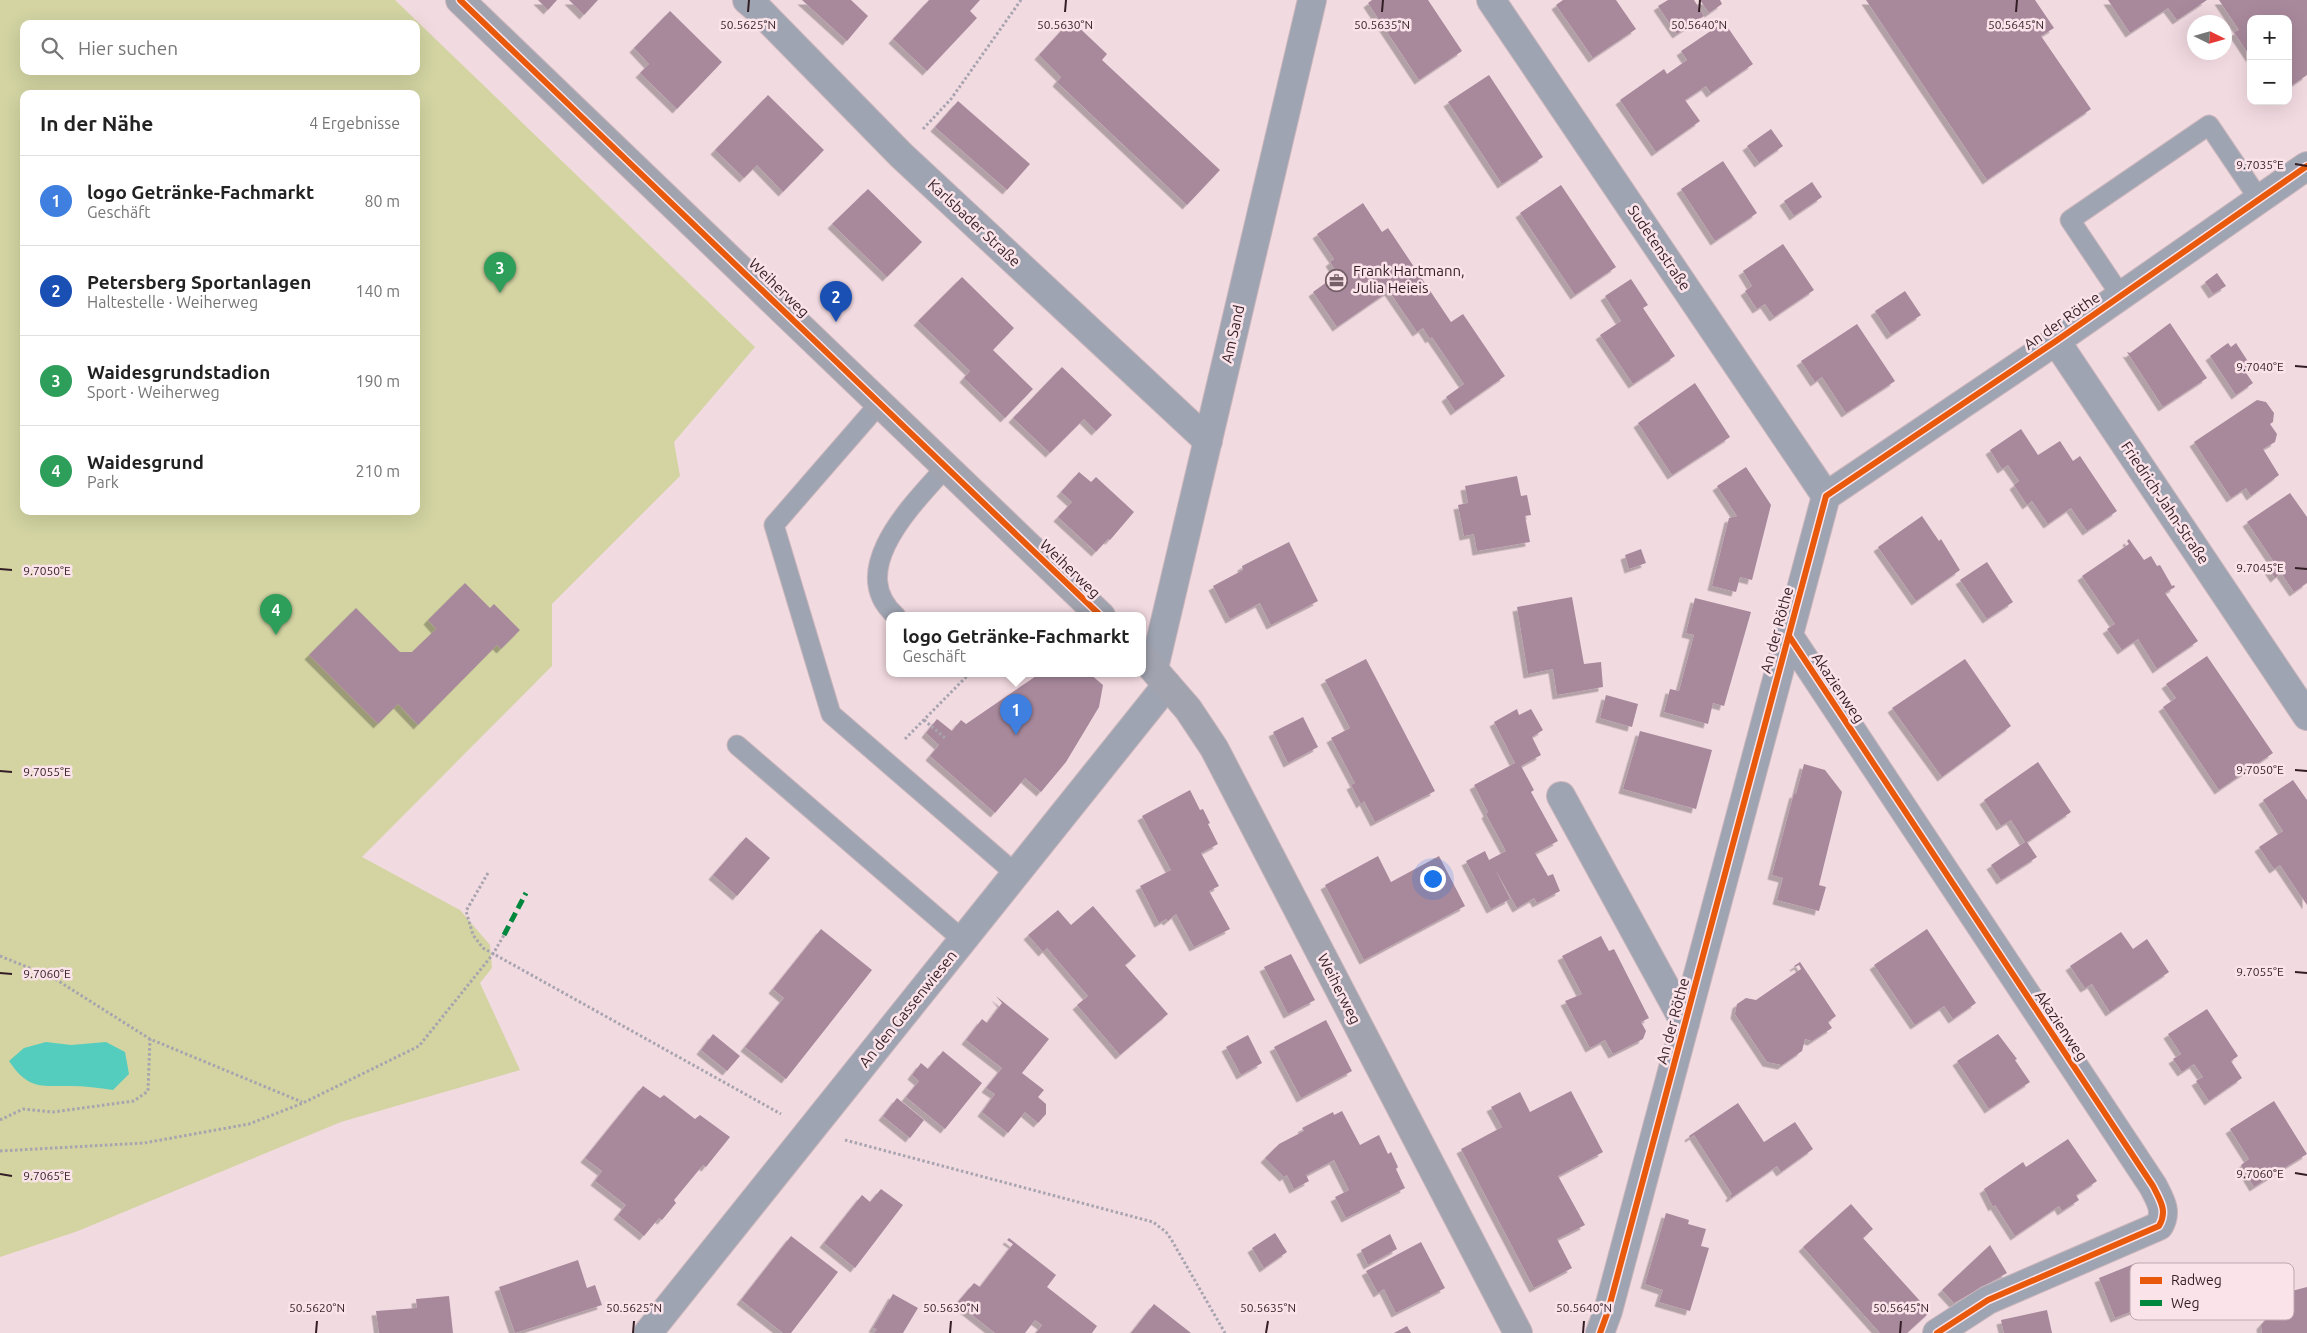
<!DOCTYPE html>
<html lang="de">
<head>
<meta charset="utf-8">
<style>
	:root { --surface:#fff; --page:#f6f6f6; --text:#222; --muted:#767676; --line:#e0e0e0; --accent:#766067 }
	body { margin:0; font-family:Ubuntu,sans-serif; background:var(--page); color:var(--text) }
	.controls { position:absolute; right:15px; top:15px; display:grid; overflow:hidden; border-radius:10px; box-shadow:0 5px 20px #0002 }
	.controls button { width:45px; height:45px; display:grid; place-items:center; padding:0; border:0; border-bottom:1px solid var(--line); background:var(--surface); color:var(--text); font:25px sans-serif }
	.compass { position:absolute; left:2187px; top:15px; width:45px; height:45px; border-radius:50%; background:var(--surface); box-shadow:0 5px 20px #0002; rotate:95deg }
	.you { position:absolute; left:1432px; top:878px; width:18px; height:18px; margin:-12px; border:4px solid #fff; border-radius:50%; background:#1a73e8; box-shadow:0 0 0 8px #1a73e833 }
	.badge { display:grid; place-items:center; width:32px; height:32px; border-radius:50%; background:var(--accent); color:#fff; font-size:16px; font-weight:700 }
	.pin { position:absolute; translate:-50% -41px; filter:drop-shadow(0 1px 2px #0008) }
	.pin::after { content:''; position:absolute; top:26px; width:18px; height:15px; background:inherit; clip-path:polygon(0 0,100% 0,50% 100%) }
	.popup { position:absolute; left:886px; top:612px; width:260px; height:65px; box-sizing:border-box; display:grid; place-content:center; border-radius:10px; background:var(--surface); filter:drop-shadow(0 1px 4px #0005); font-size:16px; white-space:nowrap; color:var(--muted) }
	.popup b { font-size:19px; color:var(--text) }
	.popup::after { content:''; position:absolute; left:50%; top:100%; margin-left:-10px; border:10px solid transparent; border-top-color:var(--surface) }
	.list { margin:0; padding:0; list-style:none }
	h2 { display:flex; justify-content:space-between; align-items:center; height:65px; margin:0; padding:0 20px; font-size:21px }
	h2 small { font-size:16px; font-weight:400; color:var(--muted) }
	.list li { display:grid; grid-template-columns:32px 1fr auto; gap:15px; align-items:center; box-sizing:border-box; height:90px; padding:0 20px; border-top:1px solid var(--line) }
	.list b { display:block; font-size:19px; white-space:nowrap }
	.list p { margin:0; font-size:16px; white-space:nowrap; color:var(--muted) }
	.list em { font-size:16px; font-style:normal; color:var(--muted) }
	.icon { flex:none; width:28px; height:28px; fill:none; stroke:currentColor; stroke-width:2; stroke-linecap:round; stroke-linejoin:round }
	.map { position:relative; flex:none; width:2307px; height:1333px; overflow:hidden }
	.search { position:absolute; background:var(--surface); box-shadow:0 5px 20px #0002; left:20px; top:20px; width:400px; height:55px; display:flex; align-items:center; gap:12px; box-sizing:border-box; padding:0 18px; border-radius:10px; color:var(--muted); font-size:19px }
	.panel { position:absolute; background:var(--surface); box-shadow:0 5px 20px #0002; left:20px; top:90px; width:400px; height:425px; border-radius:10px }
	.map>svg:first-child { display:block }
</style>
</head>
<body>
<div class="map">
<svg width="2307" height="1333" viewBox="0 0 2307 1333">
	<defs>
		<filter id="shadow"><feDropShadow dx="-4.5" dy="4.5" stdDeviation="0" flood-color="#0004"/></filter>
	</defs>
	<rect width="100%" height="100%" fill="#f2dae1"/>
	<path fill="#d3d4a2" fill-rule="evenodd" d="M0,0H395L755,347L674,442L680,476L552,604V666L362,857L460,910L490,945L492,968L480,983L520,1070L341,1122L78,1231L0,1257ZM24,24H416V71H24ZM24,94H416V511H24Z"/>
	<path fill="#55cdbe" d="M46,1042L71,1045L106,1042L125,1052L129,1074L113,1090C99,1088 84,1086 70,1086C39,1086 28,1089 9,1061L24,1048Z"/>
	<g fill="#a8899c" filter="url(#shadow)">
		<path d="M538,0H557L548,10Z"/>
		<path d="M569,0H598L584,15Z"/>
		<path d="M802,0H851L868,16L847,41Z"/>
		<path d="M929,0H980L970,11L977,18L927,71L893,39Z"/>
		<path d="M1372,0H1428L1462,51L1419,80L1368,3Z"/>
		<path d="M1563,0H1616L1636,29L1593,58L1556,5Z"/>
		<path d="M1668,0H1694L1704,16L1677,34L1658,6Z"/>
		<path d="M1700,0H1720L1722,4L1709,13Z"/>
		<path d="M1866,0H2035L2054,28L2041,36L2091,109L1987,180Z"/>
		<path d="M2108,0H2207L2177,20L2168,8L2130,33Z"/>
		<path d="M2219,0H2307V75L2288,88V19H2251V58L2234,32L2239,30Z"/>
		<path d="M670,11L722,62L677,109L640,73L649,64L634,48Z"/>
		<path d="M1071,20L1107,54L1102,60L1220,170L1187,205L1057,82L1061,77L1039,55Z"/>
		<path d="M1724,22L1753,64L1711,93L1706,86L1685,100L1700,121L1656,152L1620,100L1664,69L1667,74L1687,60L1681,51Z"/>
		<path d="M1489,75L1543,157L1502,184L1448,102Z"/>
		<path d="M768,95L824,150L783,192L757,165L744,178L715,150Z"/>
		<path d="M958,101L1030,164L1007,190L935,127Z"/>
		<path d="M1771,129L1783,146L1759,163L1747,146Z"/>
		<path d="M1723,161L1757,213L1715,241L1681,189Z"/>
		<path d="M1812,182L1822,197L1794,216L1784,201Z"/>
		<path d="M1561,185L1616,267L1575,295L1520,213Z"/>
		<path d="M868,189L922,242L887,277L832,224Z"/>
		<path d="M1363,203L1382,232L1388,228L1451,322L1463,314L1505,376L1455,411L1446,397L1464,384L1432,337L1430,339L1423,328L1417,332L1389,291L1337,327L1313,292L1338,274L1330,262L1334,259L1317,234Z"/>
		<path d="M1783,244L1814,290L1774,317L1765,304L1757,309L1745,291L1752,286L1743,271Z"/>
		<path d="M2217,273L2226,286L2213,294L2205,282Z"/>
		<path d="M962,277L1014,328L993,350L1033,389L1005,418L964,378L970,371L918,321Z"/>
		<path d="M1631,279L1648,305L1643,308L1675,356L1633,384L1600,335L1621,321L1605,296Z"/>
		<path d="M1905,291L1921,315L1891,335L1875,311Z"/>
		<path d="M2170,323L2207,378L2163,407L2127,352L2130,353Z"/>
		<path d="M1857,324L1895,381L1846,413L1822,377L1815,382L1801,361Z"/>
		<path d="M2228,343L2231,347L2236,343L2251,366L2244,370L2253,383L2236,395L2210,356Z"/>
		<path d="M1062,367L1112,415L1096,431L1084,419L1050,453L1013,418Z"/>
		<path d="M1695,383L1730,437L1672,475L1638,423Z"/>
		<path d="M2257,400L2266,402L2274,413L2273,422L2270,424L2277,434L2275,442L2263,449L2279,475L2251,496L2246,488L2231,498L2194,442Z"/>
		<path d="M2021,429L2038,455L2060,441L2073,461L2080,456L2117,511L2087,531L2071,508L2048,524L2032,501L2027,505L2014,485L2019,481L2008,465L2002,469L1990,450Z"/>
		<path d="M1746,467L1771,505L1752,580L1740,577L1736,592L1712,586L1729,518L1737,516L1717,486Z"/>
		<path d="M1079,472L1091,482L1096,477L1134,512L1110,540L1108,539L1096,552L1058,517L1072,502L1061,492Z"/>
		<path d="M1517,476L1521,496L1527,495L1531,515L1525,516L1530,542L1477,551L1474,534L1464,536L1458,505L1468,503L1465,486Z"/>
		<path d="M2290,493L2307,517V583L2294,592L2281,573L2275,578L2267,566L2274,562L2247,522Z"/>
		<path d="M1922,516L1939,541L1941,539L1960,570L1916,601L1878,547Z"/>
		<path d="M2129,539L2144,560L2151,556L2157,566L2160,565L2172,586L2174,585L2175,587L2165,593L2198,641L2157,669L2138,639L2122,650L2107,629L2115,624L2082,576L2129,544L2127,541Z"/>
		<path d="M1289,542L1318,601L1271,625L1260,603L1230,619L1213,586L1243,570L1242,566Z"/>
		<path d="M1641,549L1646,563L1629,569L1625,555Z"/>
		<path d="M1987,562L2013,602L1987,619L1960,580Z"/>
		<path d="M465,583L490,608L494,604L520,630L501,649L497,645L418,725L398,704L378,724L309,655L356,608L400,652H412L436,629L428,620Z"/>
		<path d="M1572,597L1584,664L1601,662L1603,687L1557,695L1553,669L1528,674L1517,607Z"/>
		<path d="M1695,598L1751,612L1724,706L1713,703L1708,724L1664,712L1670,689L1679,691L1694,635L1686,633Z"/>
		<path d="M2207,656L2273,753L2219,790L2163,707L2176,698L2166,684Z"/>
		<path d="M1366,659L1435,791L1375,822L1364,801L1361,804L1351,785L1355,783L1331,738L1350,728L1325,680Z"/>
		<path d="M1965,659L2011,726L1942,777L1892,708Z"/>
		<path d="M1039,674H1090L1103,685L1099,707L1066,762L1041,792L1025,778L995,813L930,756L939,745L926,733L937,719L952,731L961,720L966,724Z"/>
		<path d="M1606,695L1638,704L1632,727L1600,718Z"/>
		<path d="M1517,709L1519,715L1531,709L1543,730L1532,737L1541,755L1521,766L1534,790L1531,792L1558,841L1535,853L1548,876L1553,874L1560,891L1537,903L1534,898L1517,908L1495,869L1510,899L1491,909L1466,861L1485,851L1489,860L1506,851L1486,814L1488,812L1474,785L1515,763L1494,722Z"/>
		<path d="M1303,717L1318,747L1288,763L1273,732Z"/>
		<path d="M1640,731L1712,750L1696,809L1623,789Z"/>
		<path d="M2038,762L2071,812L2027,842L2037,857L2001,880L1991,865L2025,842L2011,820L2001,826L1984,800Z"/>
		<path d="M1804,764L1825,770L1842,792L1819,885L1826,887L1819,911L1777,900L1783,878L1772,875L1794,793L1796,794Z"/>
		<path d="M2293,780L2307,800V905L2280,865L2274,869L2259,847L2283,831L2263,800Z"/>
		<path d="M1190,790L1200,810L1203,809L1210,823L1208,824L1218,844L1201,853L1219,886L1209,891L1230,929L1194,947L1176,914L1168,921L1166,919L1159,923L1140,886L1171,870L1142,816Z"/>
		<path d="M746,837L770,858L737,896L713,875Z"/>
		<path d="M1378,856L1391,882L1439,856L1465,906L1364,960L1325,885Z"/>
		<path d="M1093,906L1136,956L1125,965L1168,1014L1120,1055L1077,1005L1088,996L1047,948L1043,952L1028,935L1058,910L1071,925Z"/>
		<path d="M821,929L872,970L786,1079L745,1047L784,998L773,989Z"/>
		<path d="M1927,929L1976,1003L1953,1019L1944,1006L1915,1025L1874,965Z"/>
		<path d="M2121,932L2133,949L2147,939L2169,972L2110,1012L2092,984L2085,988L2070,966Z"/>
		<path d="M1601,936L1609,951L1614,949L1649,1018L1641,1022L1646,1031L1643,1039L1613,1054L1605,1040L1590,1048L1565,1001L1582,994L1562,956Z"/>
		<path d="M1291,954L1315,1000L1288,1014L1264,967Z"/>
		<path d="M1800,962L1836,1016L1828,1022L1832,1028L1812,1041L1805,1039L1802,1051L1782,1065L1767,1062L1735,1014L1737,1004L1746,998L1756,1000L1801,969L1799,965L1795,967L1794,966Z"/>
		<path d="M996,996L1049,1039L1022,1073L1044,1090L1038,1097L1046,1104V1114L1038,1123L1025,1112L1008,1133L982,1112L995,1094L986,1088L1002,1068L966,1040L982,1019L987,1023L1002,1003Z"/>
		<path d="M2207,1009L2238,1056L2231,1061L2242,1078L2209,1101L2196,1081L2203,1077L2194,1064L2182,1072L2173,1059L2181,1054L2168,1034Z"/>
		<path d="M1326,1020L1352,1071L1301,1098L1274,1047Z"/>
		<path d="M713,1034L740,1056L727,1071L701,1050Z"/>
		<path d="M1998,1034L2017,1059L2015,1060L2030,1082L1989,1109L1957,1061Z"/>
		<path d="M1248,1035L1262,1063L1241,1075L1226,1047Z"/>
		<path d="M943,1051L982,1083L945,1129L906,1097L919,1081L912,1075L921,1063L928,1069Z"/>
		<path d="M643,1086L660,1098L664,1095L695,1119L700,1115L730,1137L706,1167L703,1165L674,1200L676,1203L662,1220L659,1218L644,1236L618,1215L626,1205L595,1181L602,1171L585,1158Z"/>
		<path d="M1571,1091L1603,1152L1558,1176L1585,1225L1557,1239L1572,1268L1534,1288L1461,1149L1502,1127L1491,1107L1520,1092L1530,1112Z"/>
		<path d="M897,1098L924,1120L910,1138L883,1116Z"/>
		<path d="M2274,1101L2307,1154L2254,1187L2241,1165L2249,1159L2230,1129Z"/>
		<path d="M1738,1103L1764,1142L1795,1122L1813,1149L1781,1172L1777,1166L1731,1198L1730,1196L1732,1194L1694,1135L1690,1138L1689,1136Z"/>
		<path d="M1342,1111L1360,1145L1379,1135L1388,1154L1391,1152L1398,1167L1396,1169L1405,1188L1346,1218L1335,1197L1349,1190L1334,1160L1306,1175L1309,1181L1294,1189L1287,1175L1284,1177L1265,1158L1279,1144L1304,1131L1302,1128L1333,1112L1334,1115Z"/>
		<path d="M2068,1139L2097,1181L2076,1195L2079,1200L2062,1211L2059,1206L2015,1236L1995,1205L1993,1207L1984,1189L2023,1162L2026,1167Z"/>
		<path d="M881,1189L903,1205L855,1268L824,1243L862,1195L870,1202Z"/>
		<path d="M1851,1204L1873,1229L1863,1238L1930,1312L1907,1333H1880L1803,1247Z"/>
		<path d="M1666,1213L1689,1220L1688,1224L1706,1229L1701,1246L1709,1248L1690,1311L1659,1302L1663,1290L1645,1284Z"/>
		<path d="M1275,1233L1287,1252L1264,1268L1252,1248Z"/>
		<path d="M1390,1234L1397,1249L1368,1265L1361,1250Z"/>
		<path d="M791,1236L838,1272L791,1333H783L741,1300Z"/>
		<path d="M1009,1238L1056,1275L1047,1287L1097,1326L1092,1333H1036L1042,1325L1035,1320L1025,1333H995L957,1303L974,1283L980,1287L1013,1244L1007,1240Z"/>
		<path d="M1421,1242L1445,1288L1396,1313L1384,1289L1378,1293L1366,1271Z"/>
		<path d="M1990,1245L2007,1273L1954,1303L1942,1290Z"/>
		<path d="M578,1260L587,1288L595,1285L602,1305L515,1333L499,1287Z"/>
		<path d="M2136,1263L2152,1303L2115,1318L2099,1278Z"/>
		<path d="M2283,1270L2288,1292L2307,1287V1333H2262L2261,1325L2269,1316L2261,1276Z"/>
		<path d="M893,1294L918,1308L903,1333H874L877,1329L873,1328Z"/>
		<path d="M449,1296L453,1333H379L376,1311L417,1308L416,1299Z"/>
		<path d="M1154,1304L1191,1333H1131Z"/>
		<path d="M2047,1310L2052,1333H2004L2001,1320Z"/>
		<path d="M1407,1326L1411,1333H1394Z"/>
	</g>
	<g fill="none" stroke-linecap="round" stroke-linejoin="round">
		<defs>
			<g id="service">
				<path d="M2121,296L2070,220L2209,125L2259,199"/>
				<path d="M880,403L774,525L831,714L1016,874"/>
				<path d="M896,616C844,570 915,502 946,467"/>
				<path d="M737,745L963,940"/>
			</g>
			<g id="minor">
				<path d="M747,0L760,11L901,155L1208,441"/>
				<path d="M1491,0L1826,496"/>
				<path d="M2056,341L2307,716"/>
				<path d="M1789,636L2153,1186C2160,1200 2168,1211 2159,1226L1988,1300L1937,1333"/>
				<path d="M1154,668L1312,0"/>
				<path d="M1561,796L1685,1023"/>
				<path d="M648,1333L1167,685"/>
				<path d="M1600,1333L1608,1311L1826,496L2056,341L2307,166"/>
			</g>
			<g id="secondary">
				<path d="M460,0L1101,616"/>
				<path d="M1142,656L1188,709L1214,748L1518,1333"/>
			</g>
		</defs>
		<use href="#service" stroke="#cab6bc" stroke-width="21"/>
		<use href="#minor" stroke="#cab6bc" stroke-width="30"/>
		<use href="#secondary" stroke="#cab6bc" stroke-width="30"/>
		<g stroke="#a7a4af" stroke-width="3" stroke-dasharray="2.5 2.5" stroke-linecap="butt">
			<path d="M923,129L951,99L1021,0"/>
			<path d="M924,720L945,738"/>
			<path d="M905,739L969,674"/>
			<path d="M488,873L466,911L473,935L483,948L781,1114"/>
			<path d="M0,956L52,977L150,1039L302,1102"/>
			<path d="M0,1120L23,1109L53,1112L134,1101L148,1091L150,1039"/>
			<path d="M845,1140L1153,1222L1166,1232L1171,1239L1225,1333"/>
			<path d="M0,1151L144,1143L249,1124L303,1103L419,1046L493,954L504,935"/>
		</g>
		<use href="#service" stroke="#9ea4b1" stroke-width="19"/>
		<use href="#minor" stroke="#9ea4b1" stroke-width="28"/>
		<use href="#secondary" stroke="#a1a3af" stroke-width="28"/>
		<path stroke="#00873e" stroke-width="5" stroke-dasharray="10 5" stroke-linecap="butt" d="M504,935L526,893"/>
		<defs>
			<g id="cycleway">
				<path d="M460,0L1101,616"/>
				<path d="M1789,636L2153,1186C2160,1200 2168,1211 2159,1226L1988,1300L1937,1333"/>
				<path d="M1600,1333L1608,1311L1826,496L2056,341L2307,166"/>
			</g>
		</defs>
		<use href="#cycleway" stroke="#fbe3ea" stroke-width="9"/>
		<use href="#cycleway" stroke="#e8590c" stroke-width="6"/>
	</g>
	<path fill="none" stroke="#331e25" stroke-width="2" d="M748,12L749,0M1065,12L1066,0M1382,12L1383,0M1699,12L1700,0M2016,12L2017,0M2295,164L2307,166M2295,366L2307,367M2295,568L2307,569M0,569L12,570M2295,770L2307,771M0,771L12,772M2295,972L2307,973M0,973L12,974M2295,1173L2307,1175M0,1174L12,1176M316,1333L317,1321M633,1333L634,1321M950,1333L951,1321M1266,1333L1268,1321M1583,1333L1584,1321M1900,1333L1901,1321"/>
	<defs>
		<symbol id="office-ring" viewBox="-11 -11 22 22"><circle r="9.5" fill="#fbe3ea" stroke="#766067" stroke-width="1.5"/><path d="M-6-3h4V-5.5h4V-3h4V5H-6ZM-1-4.5V-3h2v-1.5ZM-6 0V1H6V0Z" fill="#766067"/></symbol>
	</defs>
	<g fill-rule="evenodd">
		<use href="#office-ring" x="1324" y="268" width="25" height="25"/>
	</g>
	<g text-anchor="middle" stroke-width="5" stroke-linejoin="round" paint-order="stroke">
		<g font-size="15" fill="#331e25" stroke="#fbe3ea">
			<text transform="translate(974 223) rotate(43)" y="5">Karlsbader Straße</text>
			<text transform="translate(1659 248) rotate(56)" y="5">Sudetenstraße</text>
			<text transform="translate(779 288) rotate(44)" y="5">Weiherweg</text>
			<text transform="translate(2062 321) rotate(-35)" y="5">An der Röthe</text>
			<text transform="translate(1233 334) rotate(-77)" y="5">Am Sand</text>
			<text transform="translate(2165 503) rotate(56)" y="5">Friedrich-Jahn-Straße</text>
			<text transform="translate(1070 569) rotate(44)" y="5">Weiherweg</text>
			<text transform="translate(1777 630) rotate(-75)" y="5">An der Röthe</text>
			<text transform="translate(1838 688) rotate(56)" y="5">Akazienweg</text>
			<text transform="translate(1339 989) rotate(63)" y="5">Weiherweg</text>
			<text transform="translate(908 1009) rotate(-51)" y="5">An den Gassenwiesen</text>
			<text transform="translate(1673 1021) rotate(-75)" y="5">An der Röthe</text>
			<text transform="translate(2061 1026) rotate(56)" y="5">Akazienweg</text>
		</g>
		<g font-size="15" fill="#331e25" stroke="#fbe3ea" text-anchor="start">
			<text x="1353" y="276">Frank Hartmann,<tspan x="1353" dy="17">Julia Heieis</tspan></text>
		</g>
	</g>
	<rect x="2130" y="1263" width="164" height="57" rx="8" fill="#fbe3ea" stroke="#bfa8af" stroke-width="1"/>
	<rect x="2140" y="1277" width="22" height="7" fill="#e8590c"/>
	<rect x="2140" y="1300" width="22" height="6" fill="#00873e"/>
	<g font-size="14" fill="#331e25">
		<text x="2171" y="1285">Radweg</text>
		<text x="2171" y="1308">Weg</text>
	</g>
	<g font-size="12" text-anchor="middle" fill="#331e25" stroke="#fbe3ea" stroke-width="5" stroke-linejoin="round" paint-order="stroke">
		<text x="748" y="29">50.5625°N</text>
		<text x="1065" y="29">50.5630°N</text>
		<text x="1382" y="29">50.5635°N</text>
		<text x="1699" y="29">50.5640°N</text>
		<text x="2016" y="29">50.5645°N</text>
		<text x="2260" y="169">9.7035°E</text>
		<text x="2260" y="371">9.7040°E</text>
		<text x="2260" y="572">9.7045°E</text>
		<text x="47" y="575">9.7050°E</text>
		<text x="2260" y="774">9.7050°E</text>
		<text x="47" y="776">9.7055°E</text>
		<text x="2260" y="976">9.7055°E</text>
		<text x="47" y="978">9.7060°E</text>
		<text x="2260" y="1178">9.7060°E</text>
		<text x="47" y="1180">9.7065°E</text>
		<text x="317" y="1312">50.5620°N</text>
		<text x="634" y="1312">50.5625°N</text>
		<text x="951" y="1312">50.5630°N</text>
		<text x="1268" y="1312">50.5635°N</text>
		<text x="1584" y="1312">50.5640°N</text>
		<text x="1901" y="1312">50.5645°N</text>
	</g>
</svg>
<div class="controls">
<button>+</button>
<button>−</button>
</div>
<svg class="compass" viewBox="-18 -18 36 36"><path d="M0-13l5 13h-10z" fill="#e53935"/><path d="M0 13l5-13h-10z" fill="#767676"/></svg>
<div class="you"></div>
<div class="pin badge" style="left:1016px;top:735px;background:#3f7fe0">1</div>
<div class="popup"><b>logo Getränke-Fachmarkt</b>Geschäft</div>
<div class="pin badge" style="left:836px;top:322px;background:#1a4fb4">2</div>
<div class="pin badge" style="left:500px;top:293px;background:#2e9e5b">3</div>
<div class="pin badge" style="left:276px;top:635px;background:#2e9e5b">4</div>
<div class="search"><svg class="icon" aria-label="search" viewBox="0 0 24 24"><circle cx="10" cy="10" r="6"/><path d="M15 15l6 6"/></svg>Hier suchen</div>
<section class="panel">
<h2>In der Nähe<small>4 Ergebnisse</small></h2>
<ul class="list">
<li><span class="badge" style="background:#3f7fe0">1</span><div><b>logo Getränke-Fachmarkt</b><p>Geschäft</p></div><em>80 m</em></li>
<li><span class="badge" style="background:#1a4fb4">2</span><div><b>Petersberg Sportanlagen</b><p>Haltestelle · Weiherweg</p></div><em>140 m</em></li>
<li><span class="badge" style="background:#2e9e5b">3</span><div><b>Waidesgrundstadion</b><p>Sport · Weiherweg</p></div><em>190 m</em></li>
<li><span class="badge" style="background:#2e9e5b">4</span><div><b>Waidesgrund</b><p>Park</p></div><em>210 m</em></li>
</ul>
</section>
</div>
</body>
</html>
